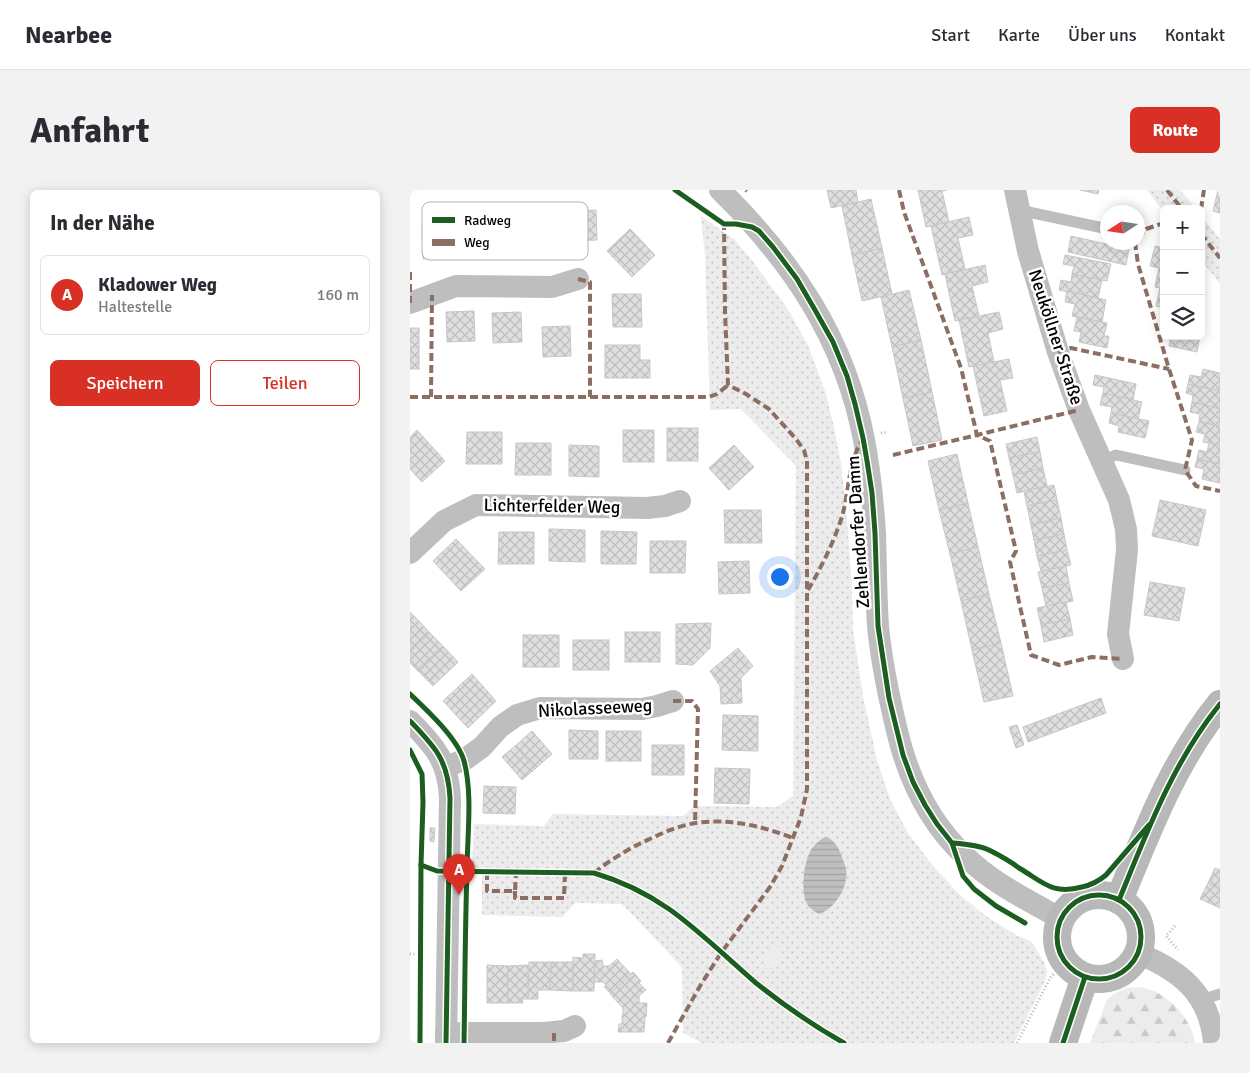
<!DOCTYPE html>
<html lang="de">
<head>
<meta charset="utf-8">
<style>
	:root { --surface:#fff; --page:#f2f2f3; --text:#2b2b33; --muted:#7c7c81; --line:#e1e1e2; --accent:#d93025 }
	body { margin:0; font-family:Signika,sans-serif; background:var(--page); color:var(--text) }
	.controls { position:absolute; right:15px; top:15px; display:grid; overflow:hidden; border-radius:8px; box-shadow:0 2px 12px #0003 }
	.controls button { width:45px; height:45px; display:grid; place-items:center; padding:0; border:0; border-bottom:1px solid var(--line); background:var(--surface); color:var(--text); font:25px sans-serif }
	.compass { position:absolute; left:690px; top:15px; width:45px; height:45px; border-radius:50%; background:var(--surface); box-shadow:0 2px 12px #0003; rotate:258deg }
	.you { position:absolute; left:369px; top:386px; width:18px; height:18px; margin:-12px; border:4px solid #fff; border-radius:50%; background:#1a73e8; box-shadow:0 0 0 8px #1a73e833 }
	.badge { display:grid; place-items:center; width:32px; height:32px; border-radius:50%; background:var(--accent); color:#fff; font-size:16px; font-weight:700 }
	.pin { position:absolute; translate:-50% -41px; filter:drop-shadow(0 1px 2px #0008) }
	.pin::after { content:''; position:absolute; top:26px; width:18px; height:15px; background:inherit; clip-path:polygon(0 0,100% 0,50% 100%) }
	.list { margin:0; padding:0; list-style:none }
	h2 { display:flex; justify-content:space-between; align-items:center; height:65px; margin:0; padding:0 20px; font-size:21px }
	h2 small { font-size:16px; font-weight:400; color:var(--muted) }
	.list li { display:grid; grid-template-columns:32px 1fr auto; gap:15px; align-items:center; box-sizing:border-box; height:80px; margin:0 10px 10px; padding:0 10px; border:1px solid var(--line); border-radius:8px }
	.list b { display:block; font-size:19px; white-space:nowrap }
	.list p { margin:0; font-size:16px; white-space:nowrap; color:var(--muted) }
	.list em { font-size:16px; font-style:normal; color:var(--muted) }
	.actions { display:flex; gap:10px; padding:15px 20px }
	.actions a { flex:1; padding:11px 0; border:1px solid var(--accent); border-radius:8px; text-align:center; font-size:18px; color:var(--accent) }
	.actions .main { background:var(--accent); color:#fff }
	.icon { flex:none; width:28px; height:28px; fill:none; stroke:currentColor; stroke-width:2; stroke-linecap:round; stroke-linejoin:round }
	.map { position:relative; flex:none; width:810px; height:853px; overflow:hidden; border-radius:8px }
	header { display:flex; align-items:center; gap:30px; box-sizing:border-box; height:70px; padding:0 25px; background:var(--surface); border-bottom:1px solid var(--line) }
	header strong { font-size:24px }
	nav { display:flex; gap:28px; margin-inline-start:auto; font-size:18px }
	.intro { display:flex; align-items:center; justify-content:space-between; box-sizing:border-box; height:120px; padding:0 30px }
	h1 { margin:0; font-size:35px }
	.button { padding:12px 22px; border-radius:8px; background:var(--accent); color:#fff; font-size:18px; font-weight:700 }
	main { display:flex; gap:30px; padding:0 30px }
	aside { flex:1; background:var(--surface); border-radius:8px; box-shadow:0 2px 12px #0003 }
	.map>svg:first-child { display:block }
</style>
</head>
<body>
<header>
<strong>Nearbee</strong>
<nav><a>Start</a><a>Karte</a><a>Über uns</a><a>Kontakt</a></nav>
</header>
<div class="intro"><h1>Anfahrt</h1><a class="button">Route</a></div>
<main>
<aside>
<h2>In der Nähe<small></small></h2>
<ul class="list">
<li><span class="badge">A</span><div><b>Kladower Weg</b><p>Haltestelle</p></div><em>160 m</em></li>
</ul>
<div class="actions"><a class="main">Speichern</a><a>Teilen</a></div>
</aside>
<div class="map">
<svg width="810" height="853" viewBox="0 0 810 853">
	<defs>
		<pattern id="forest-firs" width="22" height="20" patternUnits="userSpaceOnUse" patternTransform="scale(1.25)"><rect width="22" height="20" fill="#ececec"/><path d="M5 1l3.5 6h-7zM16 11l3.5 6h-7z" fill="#c9c9c9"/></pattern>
		<pattern id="park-dots" width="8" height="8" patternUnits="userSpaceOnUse" patternTransform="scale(1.25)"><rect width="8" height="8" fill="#ececec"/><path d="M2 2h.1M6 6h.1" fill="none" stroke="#c9c9c9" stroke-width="1.8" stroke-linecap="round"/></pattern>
		<pattern id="water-rules" width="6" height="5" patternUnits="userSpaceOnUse" patternTransform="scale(1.25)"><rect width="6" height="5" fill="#bfbfbf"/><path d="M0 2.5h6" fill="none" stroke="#a2a2a2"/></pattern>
		<pattern id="building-cross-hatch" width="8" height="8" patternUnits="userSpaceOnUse" patternTransform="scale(1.25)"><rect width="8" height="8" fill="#dfdfdf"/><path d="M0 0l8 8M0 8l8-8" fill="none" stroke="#bebebe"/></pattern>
	</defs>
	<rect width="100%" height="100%" fill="#fff"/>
	<path fill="url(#forest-firs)" d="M731,797C757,802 781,827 785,853H680L697,810L704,804L716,798Z"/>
	<g fill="url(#park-dots)">
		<path d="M737,0H770L786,19H754V22Z"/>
		<path d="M291,26L324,49L341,69L377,118L398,155L416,204L425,242L431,273L437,328L442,400L443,440L453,506L467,570L480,609L498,643L524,677L551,706L580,729L608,746L620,751L624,755L635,774L637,782L635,791L604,853H292L273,843L272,777L212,714L165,713L152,727L72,725V678H62L64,634L134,636L143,624L273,626L284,616L367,617L383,606L386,276L331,219L300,220L295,65Z"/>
		<path d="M791,26L810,49V94L791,70Z"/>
	</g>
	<path fill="#ececec" d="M361,754L372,759L363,781L352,776Z"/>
	<path fill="url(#water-rules)" d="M415,647C423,648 428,657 431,664C432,668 435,674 436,679C439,696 425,719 409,724C404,721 400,719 397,714C390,701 394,668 403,657C406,653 411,649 415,647Z"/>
	<g fill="url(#building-cross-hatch)" stroke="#c7c7c7">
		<path d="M417,0H446L448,12L421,18Z"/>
		<path d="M508,0H537L532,1L539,32L516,37Z"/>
		<path d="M670,0H689L688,4Z"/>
		<path d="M808,0H810V23L803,21Z"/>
		<path d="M461,9L472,58L442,65L432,16Z"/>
		<path d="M186,20L187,50L159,51L158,21Z"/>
		<path d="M559,27L563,45L548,48L555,79L532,85L521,36Z"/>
		<path d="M40,38L41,68L13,69L12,39Z"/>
		<path d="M220,39L245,65L222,87L197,61Z"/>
		<path d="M661,46L719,59L716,75L658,62Z"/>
		<path d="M745,56L754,58V79L740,76Z"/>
		<path d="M472,58L482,104L452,111L442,65Z"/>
		<path d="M655,65L701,74L697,91L662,84L664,76L653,74Z"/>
		<path d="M575,75L578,92L562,96L569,126L545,131L535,84Z"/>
		<path d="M749,78L754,79V99L745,97Z"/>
		<path d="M662,84L692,90L688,108L649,100L651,90L661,92Z"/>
		<path d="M750,98L754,99V118L746,116Z"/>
		<path d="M499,100L511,150L482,157L471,107Z"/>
		<path d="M657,101L696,110L692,132L662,126L665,114L655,112Z"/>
		<path d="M202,104H231L232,137H203Z"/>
		<path d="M64,121L65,151L37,152L36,122Z"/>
		<path d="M111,122L112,152L83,153L82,123Z"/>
		<path d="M589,122L593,139L578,143L584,172L559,177L549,130Z"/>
		<path d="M667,127L697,133L694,146H699L697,158L669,152L671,142L664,141Z"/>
		<path d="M160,136L161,166L133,167L132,137Z"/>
		<rect x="0" y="138" width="9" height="41"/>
		<path d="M761,146H790L787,162L759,156Z"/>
		<path d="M511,150L522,202L493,208L482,157Z"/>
		<path d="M195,155H230V170H240V188H195Z"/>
		<path d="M599,169L603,188L590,190L597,221L574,226L563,176Z"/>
		<path d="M793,179L810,183V201L778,194L780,185L791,187Z"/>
		<path d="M685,185L726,194L723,210L693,203L694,197L683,195Z"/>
		<path d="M778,194L810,201V219L782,212L783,205L776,203Z"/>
		<path d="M522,202L532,250L503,256L493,208Z"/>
		<path d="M693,203L732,212L728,229L701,223L702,217L690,215Z"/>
		<path d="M782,212L810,219V236L789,232L790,224L780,222Z"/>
		<path d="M701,223L739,231L735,248L708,242L709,236L699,233Z"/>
		<path d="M789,232L810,236V255L793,252L795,244L786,242Z"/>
		<rect x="257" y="238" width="31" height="33"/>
		<path d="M7,240L35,271L12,292L0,279V247Z"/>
		<rect x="213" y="240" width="31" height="32"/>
		<path d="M57,242H92V274H56Z"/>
		<path d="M627,247L630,262L599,268L596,254Z"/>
		<path d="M106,253H141V285H105Z"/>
		<path d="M799,253L810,255V274L787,269L789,260L797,262Z"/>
		<path d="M159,255L189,256V287L159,286Z"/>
		<path d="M324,255L344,277L319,300L299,278Z"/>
		<path d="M630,262L633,278L603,285L599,268Z"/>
		<path d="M547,264L558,313L529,320L518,271Z"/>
		<path d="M787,269L810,274V293L792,289L794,279L785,277Z"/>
		<path d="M633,278L637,296L607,303L603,285Z"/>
		<path d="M644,295L647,310L617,316L614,301Z"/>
		<path d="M647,310L651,328L621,335L617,316Z"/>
		<path d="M750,310L796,320L788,356L742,346Z"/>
		<path d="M558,313L568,357L540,364L529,320Z"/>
		<path d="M314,320H351L352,353H315Z"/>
		<path d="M651,328L654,344L624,350L621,335Z"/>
		<path d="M139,339L175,340V372L139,371Z"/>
		<path d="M191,341L227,342L226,374H191Z"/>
		<path d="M89,342H124V374H88Z"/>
		<path d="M654,344L657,360L627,366L624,350Z"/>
		<path d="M46,349L75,379L51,401L23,371Z"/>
		<path d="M240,351H276L275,383H240Z"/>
		<path d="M568,357L579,404L551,411L540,364Z"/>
		<path d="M657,360L661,375L631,381L627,366Z"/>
		<path d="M339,371L340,403L309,404L308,372Z"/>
		<path d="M656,376L659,393L632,398L628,382Z"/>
		<path d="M740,392L775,398L769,431L734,425Z"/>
		<path d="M659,393L663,411L636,417L632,398Z"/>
		<path d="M579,404L591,453L562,460L551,411Z"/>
		<path d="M656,412L660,429L631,435L627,418Z"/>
		<path d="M0,422L9,431L0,439Z"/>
		<path d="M660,429L663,445L634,452L631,435Z"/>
		<path d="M9,431L20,443L0,462V439Z"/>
		<path d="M301,433L300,458L283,475L266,474V434Z"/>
		<rect x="215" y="442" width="35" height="30"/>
		<path d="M20,443L33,456L7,480L0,473V462Z"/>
		<rect x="113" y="445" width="36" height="32"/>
		<rect x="163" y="450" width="36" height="30"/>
		<path d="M591,453L603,506L574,512L562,460Z"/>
		<path d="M33,456L48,472L23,496L7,480Z"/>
		<path d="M328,458L343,476L331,488L332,513L311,514L310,496L300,481Z"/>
		<path d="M62,484L86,511L58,538L33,511Z"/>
		<path d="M691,508L696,523L618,552L613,537Z"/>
		<path d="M313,525L348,526V561L312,560Z"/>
		<path d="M607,535L614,555L606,558L599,537Z"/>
		<path d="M159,540L188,541V569H159Z"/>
		<path d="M122,541L142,564L125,579L105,556Z"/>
		<rect x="196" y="541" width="35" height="30"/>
		<rect x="242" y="555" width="32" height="30"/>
		<path d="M105,556L125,579L112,590L92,567Z"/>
		<path d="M305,578L340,579L339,614L304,613Z"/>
		<path d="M74,596L106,597L105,624L73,623Z"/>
		<path d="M20,638H25L24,652L20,651Z"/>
		<path d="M805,678L810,680V699L798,693Z"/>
		<path d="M798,693L810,699V718L790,709Z"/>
		<path d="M173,764H185L184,801H163V767L173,768Z"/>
		<path d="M207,769L221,784L201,804L194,797L196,795L193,792H184L185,771L192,770L193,776H199Z"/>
		<path d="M119,772H141L140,800H128V809H118Z"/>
		<path d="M141,772H163V801L140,800Z"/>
		<path d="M77,775L98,776V813H77Z"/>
		<path d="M118,775V809H112L113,813H98V776Z"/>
		<path d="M223,782L231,791L229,793L236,800L229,806V813H237L236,827H235L234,842H208L209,834H212V825L213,824V818L200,804Z"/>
	</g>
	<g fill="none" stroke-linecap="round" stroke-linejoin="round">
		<g stroke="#b9b9b9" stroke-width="3" stroke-dasharray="1 2.5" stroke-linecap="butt">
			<path d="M471,243L478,242"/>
			<path d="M765,736L756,746L768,760"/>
			<path d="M0,764H11"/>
			<path d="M607,853L640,788L644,784"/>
		</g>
		<g stroke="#bebebe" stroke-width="11">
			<path d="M609,20L698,39"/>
			<path d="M692,271L706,265L775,280"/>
			<path d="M791,810L810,804"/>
		</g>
		<g stroke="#bebebe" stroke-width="22">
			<path d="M310,0C382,71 435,149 454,250C460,281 463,312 465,343C466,374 466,405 468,436C471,467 477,498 484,528C487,541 490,554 494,566C506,603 526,639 555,666C582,693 618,710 651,729"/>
			<path d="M605,0L618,61L648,162L669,220L709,310L716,339L717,360L708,444L713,469"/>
			<path d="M0,113L46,96L142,97L168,89"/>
			<path d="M0,363L34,331L66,315L237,318L255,316L270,311"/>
			<path d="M0,531C25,557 38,570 40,608L36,853"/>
			<path d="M35,577L54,570L72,557L90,537L107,525L130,518L232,519L247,516L263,511"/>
			<path d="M727,763C770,780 800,804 804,853"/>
			<path d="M36,843H134L154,841L165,836"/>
		</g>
		<g stroke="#b8b8b8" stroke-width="28">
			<circle cx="689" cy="747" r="42"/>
			<path d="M709,710C737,642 763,572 810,514"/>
			<path d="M653,853L675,787"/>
		</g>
		<g stroke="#8d6e63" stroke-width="4" stroke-dasharray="8 4" stroke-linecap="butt">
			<path d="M336,0L337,1"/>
			<path d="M489,0L494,22L551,178L567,245L580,251L606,361L600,372L621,465L649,475L682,467L713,469"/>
			<path d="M757,0L772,19"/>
			<path d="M791,19L794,0"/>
			<path d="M791,44L810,68"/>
			<path d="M728,48L736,39L754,33"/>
			<path d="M725,52L728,74L759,179L782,250L775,280L786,296L810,301"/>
			<path d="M0,82V113"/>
			<path d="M168,89L180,92V207"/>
			<path d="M648,162L661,158L759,179"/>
			<path d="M0,207H299L307,204L318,195"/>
			<path d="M21,207L22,105"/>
			<path d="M483,265L567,245L669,220"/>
			<path d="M398,400C411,378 426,348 433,323C439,299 439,269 453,249"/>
			<path d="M263,511H282L288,519L285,633"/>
			<path d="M77,682V701H105L106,682"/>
			<path d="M184,683C197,672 211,664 225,656C244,647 265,636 286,633C319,628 352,636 383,648"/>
			<path d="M105,701V708H154L155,683"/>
			<path d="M144,843V853"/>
			<path d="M258,853L290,796L311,763L360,697L372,676L391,627L397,599V271L394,260L386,249L359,219L336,204L318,195L315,121L314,34L312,32"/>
		</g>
		<defs>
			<g id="cycleway">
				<path d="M265,0L314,34H326L342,37L349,41L363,57L387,89L405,120L423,152L437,186L445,214L453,248L457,271L462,303L465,343L468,436L479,508L493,565L503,592L515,615L527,634L542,653L553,686L564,699L586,716L615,733"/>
				<path d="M0,504C17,520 48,549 54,571C63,604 57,647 57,682C55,739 55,796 54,853"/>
				<path d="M0,531C25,557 38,570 40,608L36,853"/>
				<path d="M0,560L12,584L13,612L11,675L10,853"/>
				<path d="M542,653C554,654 568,655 579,660C589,665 600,671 609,678C633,692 642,705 672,697C681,695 689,691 696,685L739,635"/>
				<path d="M11,675L27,681L184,683C211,691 236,703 259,719C290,741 317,768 346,793C375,816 402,835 434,853"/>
				<circle cx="689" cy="747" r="42"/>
				<path d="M709,710C737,642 763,572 810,514"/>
				<path d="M653,853L675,787"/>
			</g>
		</defs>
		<use href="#cycleway" stroke="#fff" stroke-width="8"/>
		<use href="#cycleway" stroke="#1b5e20" stroke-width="5"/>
	</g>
	<g text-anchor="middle" stroke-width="5" stroke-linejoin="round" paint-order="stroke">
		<g font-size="18" fill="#000" stroke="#fff">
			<text transform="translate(646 147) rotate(72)" y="6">Neuköllner Straße</text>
			<text transform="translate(142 316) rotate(1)" y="6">Lichterfelder Weg</text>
			<text transform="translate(448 342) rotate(-94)" y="6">Zehlendorfer Damm</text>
			<text transform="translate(185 518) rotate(-3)" y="6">Nikolasseeweg</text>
		</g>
	</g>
	<rect x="12" y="12" width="166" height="58" rx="8" fill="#fff" stroke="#b2b2b2" stroke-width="1"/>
	<rect x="22" y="27" width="23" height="6" fill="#1b5e20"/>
	<rect x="22" y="49" width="23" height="7" fill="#8d6e63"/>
	<g font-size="14" fill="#000">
		<text x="54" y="35">Radweg</text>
		<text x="54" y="57">Weg</text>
	</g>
</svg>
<div class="controls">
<button>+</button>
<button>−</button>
<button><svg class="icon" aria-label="layers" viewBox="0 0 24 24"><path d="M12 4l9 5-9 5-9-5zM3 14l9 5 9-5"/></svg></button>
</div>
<svg class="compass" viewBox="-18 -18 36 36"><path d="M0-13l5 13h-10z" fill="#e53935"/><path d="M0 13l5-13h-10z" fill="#7c7c81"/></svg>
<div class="you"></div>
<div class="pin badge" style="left:49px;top:705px">A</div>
</div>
</main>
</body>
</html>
